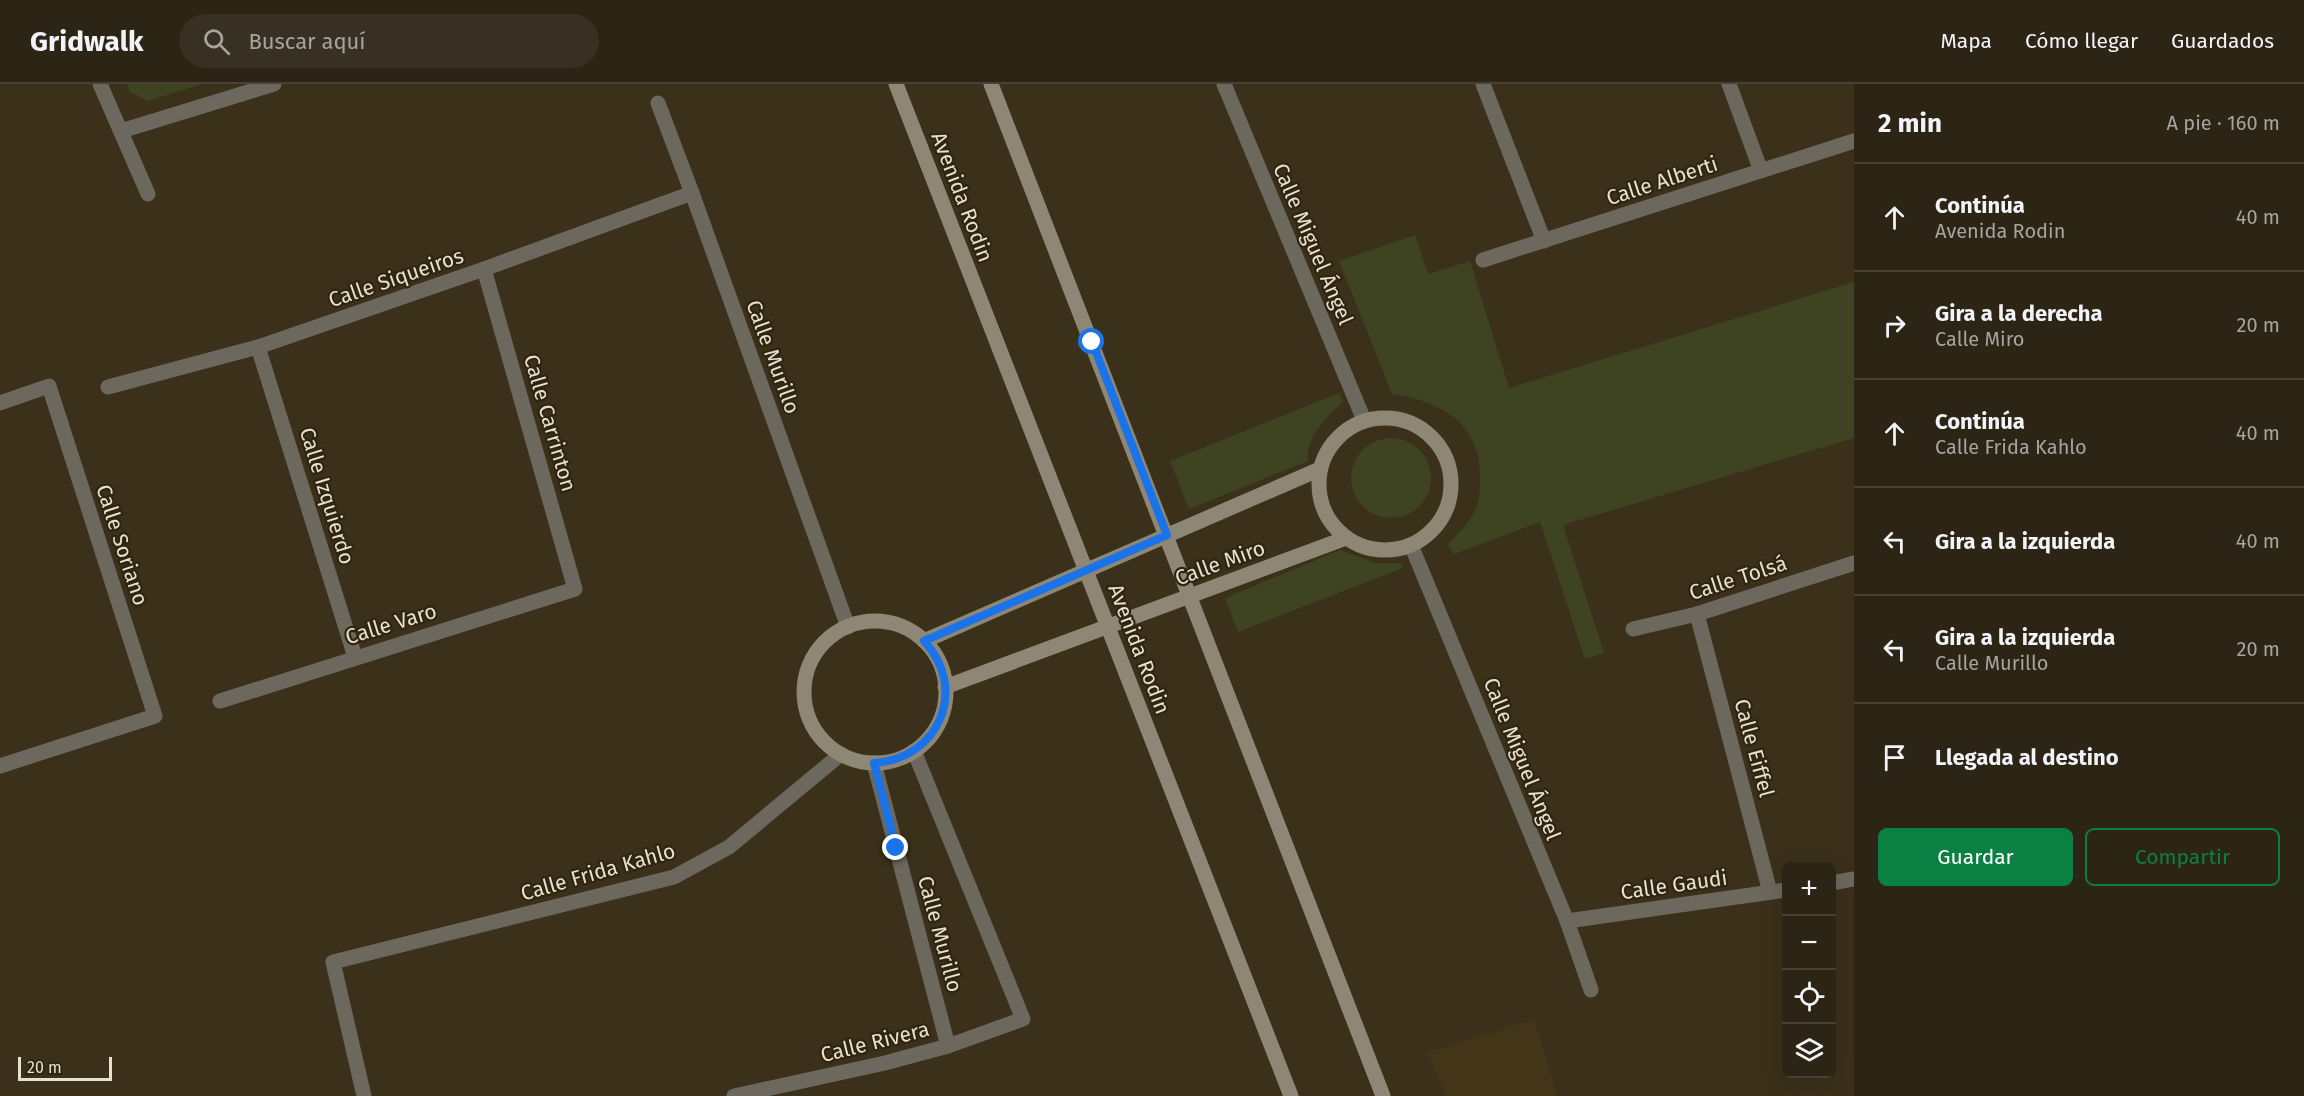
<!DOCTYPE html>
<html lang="es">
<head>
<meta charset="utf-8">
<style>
	:root { --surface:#2c2414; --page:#383022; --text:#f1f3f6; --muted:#a6a4a0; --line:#484134; --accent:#0b8043 }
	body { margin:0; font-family:"Fira Sans",sans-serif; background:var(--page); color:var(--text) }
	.controls { position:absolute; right:18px; bottom:18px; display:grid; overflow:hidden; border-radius:9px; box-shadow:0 6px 24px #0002 }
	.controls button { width:54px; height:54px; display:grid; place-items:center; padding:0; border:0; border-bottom:2px solid var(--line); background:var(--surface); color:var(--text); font:30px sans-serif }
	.scale { position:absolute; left:18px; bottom:15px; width:94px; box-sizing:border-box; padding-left:6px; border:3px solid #e7e0d3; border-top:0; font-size:16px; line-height:21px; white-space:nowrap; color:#e7e0d3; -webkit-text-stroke:4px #302610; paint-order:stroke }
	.stop { position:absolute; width:18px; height:18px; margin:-14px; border:4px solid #1a73e8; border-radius:50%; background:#fff }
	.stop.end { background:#1a73e8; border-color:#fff; box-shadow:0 2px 6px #0008 }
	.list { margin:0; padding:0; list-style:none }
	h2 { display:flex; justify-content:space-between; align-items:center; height:78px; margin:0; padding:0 24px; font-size:26px }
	h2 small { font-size:20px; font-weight:400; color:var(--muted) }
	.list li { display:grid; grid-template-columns:39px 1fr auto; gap:18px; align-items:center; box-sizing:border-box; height:108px; padding:0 24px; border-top:2px solid var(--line) }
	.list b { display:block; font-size:22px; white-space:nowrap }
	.list p { margin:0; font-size:20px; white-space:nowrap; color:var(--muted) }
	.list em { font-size:20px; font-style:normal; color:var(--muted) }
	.actions { display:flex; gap:12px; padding:18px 24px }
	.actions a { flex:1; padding:14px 0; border:2px solid var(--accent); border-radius:9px; text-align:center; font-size:21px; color:var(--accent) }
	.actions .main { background:var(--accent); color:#fff }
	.icon { flex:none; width:33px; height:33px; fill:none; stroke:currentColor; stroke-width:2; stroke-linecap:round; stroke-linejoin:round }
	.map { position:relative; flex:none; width:1854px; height:1012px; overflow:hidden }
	header { display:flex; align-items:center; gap:36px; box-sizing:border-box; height:84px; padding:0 30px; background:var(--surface); border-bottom:2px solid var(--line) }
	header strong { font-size:28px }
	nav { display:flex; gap:33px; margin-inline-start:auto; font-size:21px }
	.search { width:420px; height:54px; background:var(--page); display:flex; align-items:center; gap:15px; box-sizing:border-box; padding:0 21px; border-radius:33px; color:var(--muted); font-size:22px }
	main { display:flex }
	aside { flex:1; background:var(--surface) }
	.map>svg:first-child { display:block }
</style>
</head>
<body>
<header>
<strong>Gridwalk</strong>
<div class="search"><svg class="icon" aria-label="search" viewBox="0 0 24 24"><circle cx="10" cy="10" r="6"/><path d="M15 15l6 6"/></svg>Buscar aquí</div>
<nav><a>Mapa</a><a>Cómo llegar</a><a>Guardados</a></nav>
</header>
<main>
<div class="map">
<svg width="1854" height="1012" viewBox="0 0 1854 1012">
	<rect width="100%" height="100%" fill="#3b301a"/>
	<path fill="#433518" d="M1534,935L1558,1012H1446L1427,968Z"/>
	<g fill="#3e4322">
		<path d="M127,0H202L148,17L130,8Z"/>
		<path d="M1415,151L1428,190L1470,177L1509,304L1854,198V354L1563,441L1604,569L1585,575L1540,438L1454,470L1448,460C1458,450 1471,437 1476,424C1480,413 1480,403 1480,392C1481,339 1440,317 1392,310L1339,177Z"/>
		<path d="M1339,309L1343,318C1327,332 1305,354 1308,377L1189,425L1170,377Z"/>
		<circle cx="1391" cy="394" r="40"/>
		<path d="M1340,466L1375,479H1401L1403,484L1238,548L1225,514Z"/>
	</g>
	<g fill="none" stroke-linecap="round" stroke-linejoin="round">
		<g stroke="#6d685e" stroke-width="15">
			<path d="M100,0L148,110"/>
			<path d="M1224,0L1364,336"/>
			<path d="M1483,0L1544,157"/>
			<path d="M1729,0L1761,87"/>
			<path d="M658,19L692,109L848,543"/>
			<path d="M121,47L274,0"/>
			<path d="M1483,176L1854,57"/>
			<path d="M258,263L355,573"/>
			<path d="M108,303L258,263L484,185L692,109"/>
			<path d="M0,319L49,302L155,632L0,682"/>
			<path d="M1411,461L1567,837L1591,906"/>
			<path d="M1697,530L1770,808"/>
			<path d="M1633,545L1697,530L1854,479"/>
			<path d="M220,617L575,505L484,185"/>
			<path d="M874,679L948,962"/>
			<path d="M1832,799L1854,795"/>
			<path d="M1567,837L1786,806"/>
			<path d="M364,1012L333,878L674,793L729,763L841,670"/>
			<path d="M734,1012L885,979L948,962L1023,935L914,667"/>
		</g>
		<g stroke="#8e8776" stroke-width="15">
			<path d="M896,0L1291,1012"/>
			<path d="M991,0L1383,1012"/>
			<circle cx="1385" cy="400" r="66"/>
			<circle cx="875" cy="608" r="71"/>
			<path d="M924,557L1320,385"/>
			<path d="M945,603L1346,454"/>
		</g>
	</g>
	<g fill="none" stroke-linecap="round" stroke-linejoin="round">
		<path stroke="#1a73e8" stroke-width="8" d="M896,764L874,679C939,675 969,605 924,557L1167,451L1092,258"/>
	</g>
	<g text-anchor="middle" stroke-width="4.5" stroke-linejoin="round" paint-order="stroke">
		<g font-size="21" fill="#e7e0d3" stroke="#302610">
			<text transform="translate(1662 97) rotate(-18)" y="7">Calle Alberti</text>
			<text transform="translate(962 113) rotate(69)" y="7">Avenida Rodin</text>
			<text transform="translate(1313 160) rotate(67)" y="7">Calle Miguel Ángel</text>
			<text transform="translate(396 194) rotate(-19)" y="7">Calle Siqueiros</text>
			<text transform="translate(773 273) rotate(70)" y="7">Calle Murillo</text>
			<text transform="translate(550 339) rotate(74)" y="7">Calle Carrinton</text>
			<text transform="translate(327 412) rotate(73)" y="7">Calle Izquierdo</text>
			<text transform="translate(122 461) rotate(72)" y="7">Calle Soriano</text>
			<text transform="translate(1220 479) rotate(-20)" y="7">Calle Miro</text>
			<text transform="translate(1738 494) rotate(-18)" y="7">Calle Tolsá</text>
			<text transform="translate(391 540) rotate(-17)" y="7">Calle Varo</text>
			<text transform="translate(1139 565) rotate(69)" y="7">Avenida Rodin</text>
			<text transform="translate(1754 664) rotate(75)" y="7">Calle Eiffel</text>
			<text transform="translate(1522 675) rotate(68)" y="7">Calle Miguel Ángel</text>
			<text transform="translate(598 788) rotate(-16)" y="7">Calle Frida Kahlo</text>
			<text transform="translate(1674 801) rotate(-8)" y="7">Calle Gaudi</text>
			<text transform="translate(940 850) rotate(75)" y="7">Calle Murillo</text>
			<text transform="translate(875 958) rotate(-14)" y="7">Calle Rivera</text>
		</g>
	</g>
</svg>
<div class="controls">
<button>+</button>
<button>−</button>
<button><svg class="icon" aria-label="locate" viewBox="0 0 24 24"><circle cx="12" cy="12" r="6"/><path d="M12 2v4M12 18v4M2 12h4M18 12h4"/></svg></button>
<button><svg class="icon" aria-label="layers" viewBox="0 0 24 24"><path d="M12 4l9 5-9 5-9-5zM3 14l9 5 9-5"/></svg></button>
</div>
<div class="scale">20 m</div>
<div class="stop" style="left:1092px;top:258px"></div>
<div class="stop end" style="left:896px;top:764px"></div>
</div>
<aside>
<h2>2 min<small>A pie · 160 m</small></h2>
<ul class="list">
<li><svg class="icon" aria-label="ahead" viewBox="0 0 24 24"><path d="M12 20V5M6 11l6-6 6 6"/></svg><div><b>Continúa</b><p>Avenida Rodin</p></div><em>40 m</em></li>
<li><svg class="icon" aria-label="right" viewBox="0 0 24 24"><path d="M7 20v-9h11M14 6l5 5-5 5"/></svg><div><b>Gira a la derecha</b><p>Calle Miro</p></div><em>20 m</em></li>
<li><svg class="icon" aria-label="ahead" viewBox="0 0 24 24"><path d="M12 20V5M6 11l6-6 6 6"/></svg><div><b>Continúa</b><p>Calle Frida Kahlo</p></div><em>40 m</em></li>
<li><svg class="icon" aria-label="left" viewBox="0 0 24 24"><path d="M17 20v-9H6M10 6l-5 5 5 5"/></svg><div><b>Gira a la izquierda</b></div><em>40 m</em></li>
<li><svg class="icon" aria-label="left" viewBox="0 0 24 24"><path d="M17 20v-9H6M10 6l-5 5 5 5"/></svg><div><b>Gira a la izquierda</b><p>Calle Murillo</p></div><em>20 m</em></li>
<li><svg class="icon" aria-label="arrive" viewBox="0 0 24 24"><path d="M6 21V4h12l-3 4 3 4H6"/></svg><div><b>Llegada al destino</b></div></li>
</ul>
<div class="actions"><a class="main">Guardar</a><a>Compartir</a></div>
</aside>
</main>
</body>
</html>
